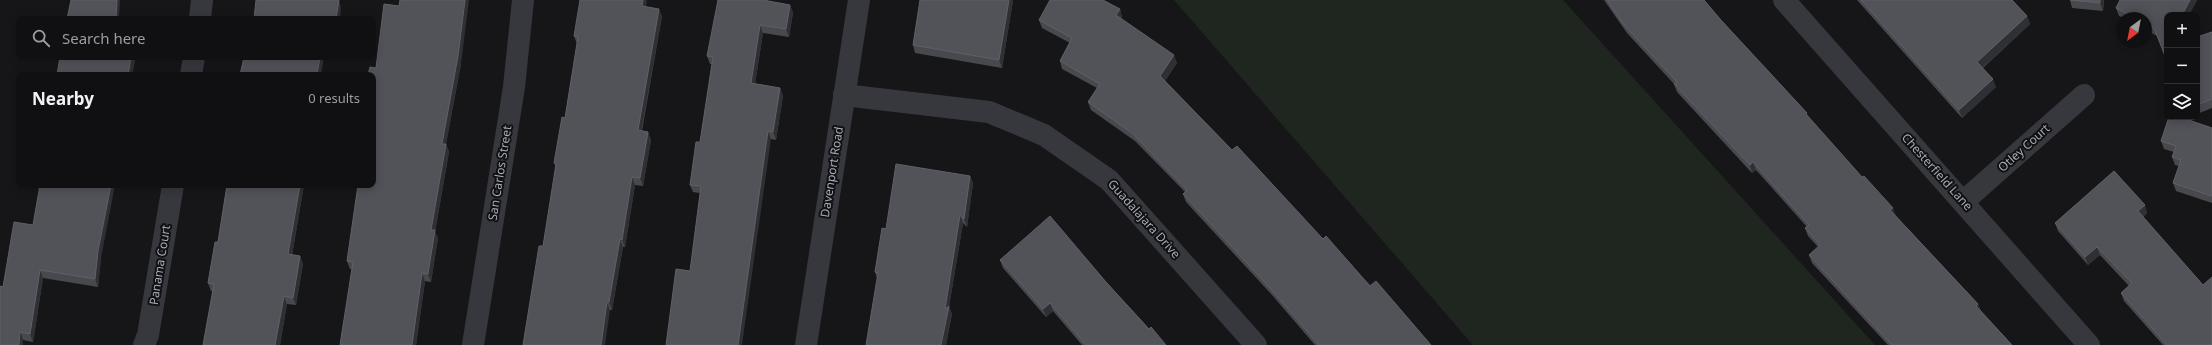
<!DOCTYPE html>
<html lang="en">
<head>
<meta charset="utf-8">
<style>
	:root { --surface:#101012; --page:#19191b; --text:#f1f3f6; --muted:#9c9d9f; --line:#303032 }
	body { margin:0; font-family:"Noto Sans",sans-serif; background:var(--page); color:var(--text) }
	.controls { position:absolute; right:12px; top:12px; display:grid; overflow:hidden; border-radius:8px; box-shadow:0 2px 10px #0003 }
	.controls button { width:36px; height:36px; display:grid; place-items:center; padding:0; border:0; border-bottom:1px solid var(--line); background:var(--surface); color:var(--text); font:20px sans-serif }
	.compass { position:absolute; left:2116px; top:12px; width:36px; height:36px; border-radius:50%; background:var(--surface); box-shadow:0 2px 10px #0003; rotate:212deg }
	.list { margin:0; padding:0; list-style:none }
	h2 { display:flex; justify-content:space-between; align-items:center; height:52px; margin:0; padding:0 16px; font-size:17px }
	h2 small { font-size:13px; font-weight:400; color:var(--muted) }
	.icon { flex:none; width:22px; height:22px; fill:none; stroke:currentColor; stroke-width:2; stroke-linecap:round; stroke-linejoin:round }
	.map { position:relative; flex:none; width:2212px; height:345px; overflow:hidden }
	.search { position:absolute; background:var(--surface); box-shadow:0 2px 10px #0003; left:16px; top:16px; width:360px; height:44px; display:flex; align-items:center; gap:10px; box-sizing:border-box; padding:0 14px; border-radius:8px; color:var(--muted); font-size:15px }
	.panel { position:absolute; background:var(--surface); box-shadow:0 2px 10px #0003; left:16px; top:72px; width:360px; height:116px; border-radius:8px }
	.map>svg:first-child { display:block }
</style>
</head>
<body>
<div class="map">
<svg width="2212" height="345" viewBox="0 0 2212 345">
	<rect width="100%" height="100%" fill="#161618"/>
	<path fill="#1e261f" d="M1174,0H1563L1875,345H1473Z"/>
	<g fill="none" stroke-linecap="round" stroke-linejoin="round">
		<g stroke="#37383d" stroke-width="22">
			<path d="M1784,0L2089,345"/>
			<path d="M200,19L202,0"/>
			<path d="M191,75L194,57"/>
			<path d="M844,95L989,112L1044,135L1109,180L1256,345"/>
			<path d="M1964,201L2084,95"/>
			<path d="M144,345L148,335L173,185"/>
			<path d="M473,345L514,87L523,0"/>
			<path d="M806,345L859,0"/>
		</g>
	</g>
	<g fill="#47494d">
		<path d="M1013,0L1002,68L915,53L913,45Z"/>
		<path d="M1604,0H1704L1720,19L1896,216L1978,304L1981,311L2012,345H1888L1812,263L1809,255L1818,247L1808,236L1805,228L1807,227L1756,170L1752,173L1677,92L1674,84L1627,33Z"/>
		<path d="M1857,0H2012L2027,16L2030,24L1983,68L1996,87L1962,118Z"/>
		<path d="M2070,0H2104L2103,11L2072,8Z"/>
		<path d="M2120,0H2197L2189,15H2167L2157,36L2146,30V18H2124L2119,16L2116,8Z"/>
		<path d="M767,1L790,5L793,13L789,37L763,33L755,84L780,88L783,96L776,140L771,139L690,271L700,193L693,192L690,185L700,142L712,64H710L707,56Z"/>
		<path d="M399,6L461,64L446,144L449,152L435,232L438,238L431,282L425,281L416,345H340L352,269H350L347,261L373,185L376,68Z"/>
		<path d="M646,7L662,16L642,131L648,132L651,140L643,186L635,185L625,247H623L612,310H610L543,246L556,167L554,163L565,118L577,44L574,36Z"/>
		<path d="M1120,9L1122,17L1121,19L1177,63L1165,81L1232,150L1431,345H1315L1272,295L1186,202L1183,194L1185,192L1135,141L1091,110L1088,102L1097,88L1062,69L1060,61L1070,43L1042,28L1039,20Z"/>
		<path d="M2212,32V108L2197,114V37Z"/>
		<path d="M2169,117H2189L2185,119L2212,128V203L2176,191L2173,183L2179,166L2175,165L2172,157L2174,152L2164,149L2161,141Z"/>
		<path d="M970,176L973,183L967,227L963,223L949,307L952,314L946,345H866L877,278L875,272L886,229Z"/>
		<path d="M227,185H304L292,255L300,256L303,264L296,305L287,304L280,345H203L213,291H211L208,283L218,242Z"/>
		<path d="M2145,205L2147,213L2143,217L2212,345H2163L2124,301L2121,293L2129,286L2100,255L2088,265L2058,231L2055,223Z"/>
		<path d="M33,225L101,258L98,287L43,278L33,342L23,340L3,287Z"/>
		<path d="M1000,260L1106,282L1149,329L1166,345H1082L1053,311L1046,317L1003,268Z"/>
	</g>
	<g fill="#2f3033">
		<path d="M117,0H120L119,19H116Z"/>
		<path d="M339,0L341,8L340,19H336Z"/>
		<path d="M465,0H469L461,64L446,144L449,152L435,232L438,238L431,282L428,274L431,230L442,144Z"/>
		<path d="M643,0H647L645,14L642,6Z"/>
		<path d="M1009,0H1013L1002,68L999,60Z"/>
		<path d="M2100,0H2104L2103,11L2100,3Z"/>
		<path d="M2190,0H2197L2189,15H2182Z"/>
		<path d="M790,5L793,13L789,37L786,29Z"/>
		<path d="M659,9L662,16L640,138L638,130Z"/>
		<path d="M1120,9L1122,17L1119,23L1116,15Z"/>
		<path d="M2027,16L2030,24L1980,70L1977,62Z"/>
		<path d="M760,25L763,33L754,91L751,83Z"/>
		<path d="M2167,44V57L2164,50Z"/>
		<path d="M1174,55L1177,63L1163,84L1160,76Z"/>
		<path d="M131,57H136L132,75H128Z"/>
		<path d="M320,57H324L321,75H317Z"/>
		<path d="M1993,79L1996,87L1962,118L1959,110Z"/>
		<path d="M780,88L783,96L776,140L773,132Z"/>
		<path d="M768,131L771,139L742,345H738Z"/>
		<path d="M648,132L651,140L643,186L640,178Z"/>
		<path d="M1753,162L1756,170L1752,173L1750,165Z"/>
		<path d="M970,176L973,183L967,227L964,219Z"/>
		<path d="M632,177L635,185L625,247L622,240Z"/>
		<path d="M111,185H115L101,258L98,287L95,279L98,251Z"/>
		<path d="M300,185H304L291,262L288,254Z"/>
		<path d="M2145,205L2147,213L2140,219L2138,211Z"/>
		<path d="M1893,208L1896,216L1893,218L1890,210Z"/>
		<path d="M960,215L963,223L949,307L952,314L946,345H941L945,309Z"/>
		<path d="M620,239L623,247L612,310L609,302Z"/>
		<path d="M2097,247L2100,255L2088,265L2085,257Z"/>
		<path d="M300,256L303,264L296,305L293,298Z"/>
		<path d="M40,270L43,278L33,342L30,334Z"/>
		<path d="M422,273L425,281L416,345H412Z"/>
		<path d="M284,296L287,304L280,345H275Z"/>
		<path d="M607,302L610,310L605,345H601Z"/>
		<path d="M1050,303L1053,311L1046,317L1043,309Z"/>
		<path d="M1978,304L1981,312L1976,306Z"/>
		<path d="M20,332L23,340V345H19Z"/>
	</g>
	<g fill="#525359" stroke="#5f6168">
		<path d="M71,0H117L116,19H67Z"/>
		<path d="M256,0H339L336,19H254Z"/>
		<path d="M400,0H465L458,56L442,144H446L431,230H435L428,274L422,273L412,345H340L353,262L347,261L358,185H373V75H368L370,67L376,68L384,4L399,6Z"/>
		<path d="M580,0H643L642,6L659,9L638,130L648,132L640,178L632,177L622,240L620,239L609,302H607L601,345H523L539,246H543L556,164L554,163L562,117L565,118L578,37L574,36Z"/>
		<path d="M718,0H763L790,5L786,29L760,25L751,83L780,88L773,132L768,131L738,345H666L676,269L690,271L701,186L690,185L696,142H700L713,57L707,56Z"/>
		<path d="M920,0H1009L999,60L913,45Z"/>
		<path d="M1050,0H1103L1120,9L1116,15L1174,55L1160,76L1232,150L1237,146L1323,239L1326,236L1370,286L1376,281L1431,345H1319L1269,287L1183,194L1187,190L1132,133L1088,102L1100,84L1060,61L1072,38L1039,20Z"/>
		<path d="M1607,0H1704L1720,19L1807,113L1806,114L1862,177L1864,176L1893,208L1890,210L1978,304L1976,306L2012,345H1892L1809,255L1820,245L1805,228L1809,225L1753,162L1750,165L1674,84L1677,82L1624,25Z"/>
		<path d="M1861,0H2012L2027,16L1977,62L1993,79L1959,110Z"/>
		<path d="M2070,0H2100V3Z"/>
		<path d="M2120,0H2190L2182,15H2167V44L2164,50L2167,49V61L2154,28L2146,24V18H2135L2116,8Z"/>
		<path d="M2212,32V99L2197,105V37Z"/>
		<path d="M60,57H131L128,75H57Z"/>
		<path d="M244,57H320L317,75H240Z"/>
		<path d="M2169,117H2180L2212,128V196L2173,183L2181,160L2172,157L2176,146L2161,141Z"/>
		<path d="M896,164L970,176L964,219L960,215L945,309L949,306L941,345H866L878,273L875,272L882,228L886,229Z"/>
		<path d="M2114,171L2145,205L2138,211L2203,285L2212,277V345H2167L2121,293L2132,283L2097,247L2085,257L2055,223Z"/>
		<path d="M40,185H111L98,251L95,279L40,270L30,334L20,332L19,345H0V286L3,287L14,222L33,225Z"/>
		<path d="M227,185H300L288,254L300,256L293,298L284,296L275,345H203L214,284L208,283L215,242H218Z"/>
		<path d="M1050,216L1106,282L1149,329L1151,327L1166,345H1086L1050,303L1043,309L1000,260Z"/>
	</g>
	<g text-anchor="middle" stroke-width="4" stroke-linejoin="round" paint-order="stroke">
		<g font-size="12" fill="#a8adb8" stroke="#111113">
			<text transform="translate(2024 148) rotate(-42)" y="4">Otley Court</text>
			<text transform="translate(832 172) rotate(-81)" y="4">Davenport Road</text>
			<text transform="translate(1937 172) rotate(48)" y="4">Chesterfield Lane</text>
			<text transform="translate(500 173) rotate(-81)" y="4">San Carlos Street</text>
			<text transform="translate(1144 219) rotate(48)" y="4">Guadalajara Drive</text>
			<text transform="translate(160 265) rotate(-81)" y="4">Panama Court</text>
		</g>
	</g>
</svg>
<div class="controls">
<button>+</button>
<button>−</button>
<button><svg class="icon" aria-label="layers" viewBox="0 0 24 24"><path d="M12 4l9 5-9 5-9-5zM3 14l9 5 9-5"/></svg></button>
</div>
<svg class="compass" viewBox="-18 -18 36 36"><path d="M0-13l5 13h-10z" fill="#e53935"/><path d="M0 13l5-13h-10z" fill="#9c9d9f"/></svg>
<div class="search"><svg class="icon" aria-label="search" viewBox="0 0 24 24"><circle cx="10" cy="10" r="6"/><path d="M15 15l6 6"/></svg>Search here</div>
<section class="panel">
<h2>Nearby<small>0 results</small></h2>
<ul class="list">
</ul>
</section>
</div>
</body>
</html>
